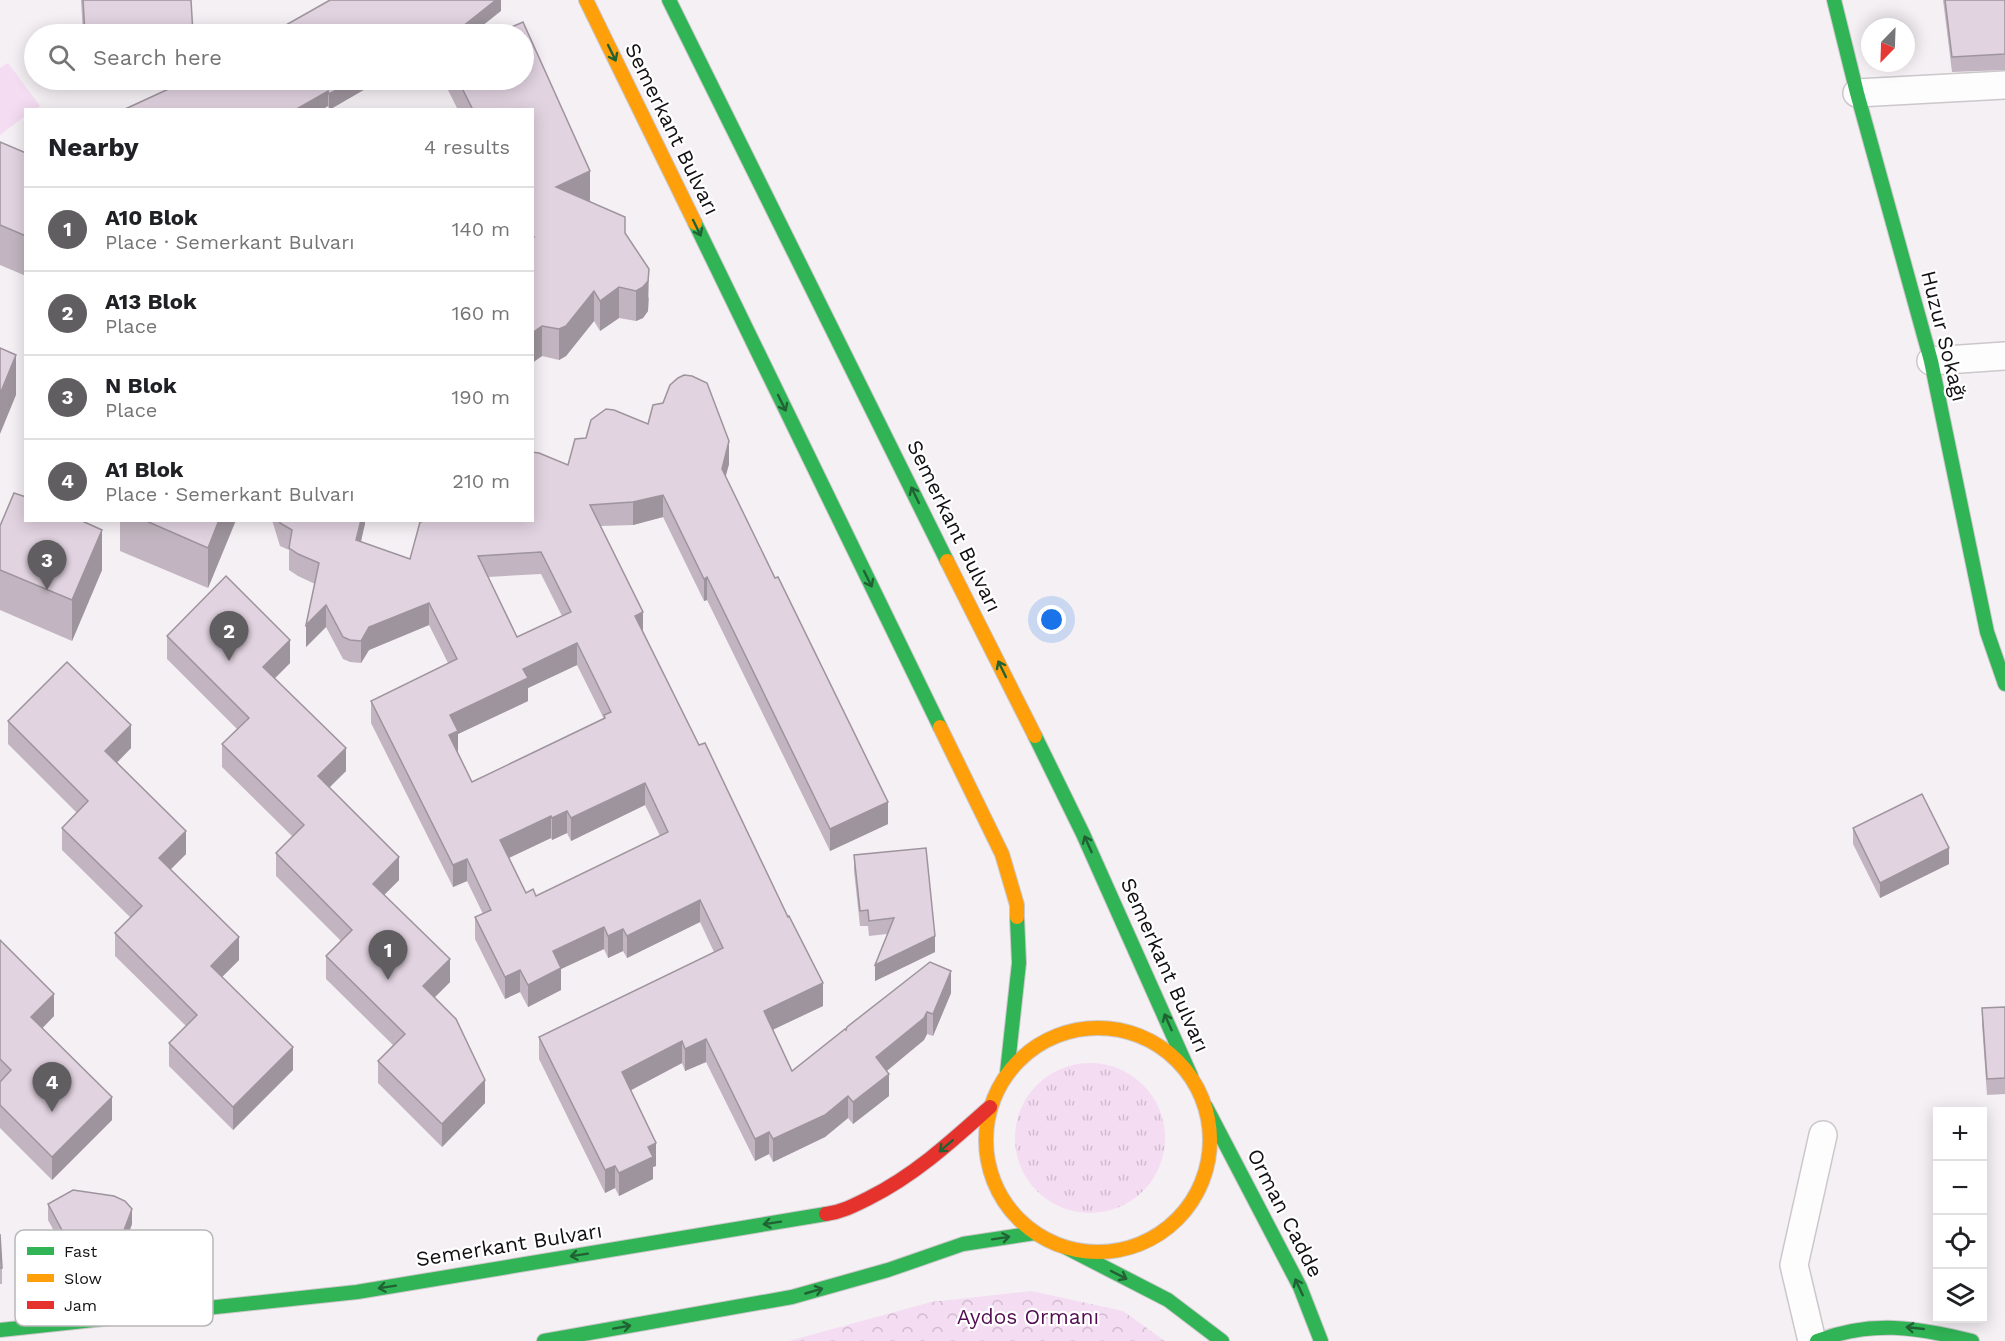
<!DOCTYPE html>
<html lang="en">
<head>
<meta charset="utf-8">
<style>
	:root { --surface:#fff; --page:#f2f2f2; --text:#202124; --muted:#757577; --line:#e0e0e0; --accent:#615e61 }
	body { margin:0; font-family:"Work Sans",sans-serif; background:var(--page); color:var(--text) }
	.controls { position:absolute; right:18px; bottom:18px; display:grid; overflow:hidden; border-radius:0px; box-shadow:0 3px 15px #0003 }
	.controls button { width:54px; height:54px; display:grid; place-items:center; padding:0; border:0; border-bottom:2px solid var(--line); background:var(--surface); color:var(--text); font:30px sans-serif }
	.compass { position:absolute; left:1861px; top:18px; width:54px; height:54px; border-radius:50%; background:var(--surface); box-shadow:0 3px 15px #0003; rotate:203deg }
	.you { position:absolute; left:1052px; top:620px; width:21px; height:21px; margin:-15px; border:4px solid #fff; border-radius:50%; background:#1a73e8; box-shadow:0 0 0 9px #1a73e833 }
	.badge { display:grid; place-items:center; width:39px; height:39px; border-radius:50%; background:var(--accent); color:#fff; font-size:20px; font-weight:700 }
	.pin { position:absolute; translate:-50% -50px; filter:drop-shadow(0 2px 3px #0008) }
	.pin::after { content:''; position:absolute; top:32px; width:21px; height:18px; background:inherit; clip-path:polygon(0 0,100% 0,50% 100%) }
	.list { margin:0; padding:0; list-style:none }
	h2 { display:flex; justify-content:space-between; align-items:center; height:78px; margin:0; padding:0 24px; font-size:26px }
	h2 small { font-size:20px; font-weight:400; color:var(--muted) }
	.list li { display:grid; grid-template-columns:39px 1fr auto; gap:18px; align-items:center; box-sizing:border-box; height:84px; padding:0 24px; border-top:2px solid var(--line) }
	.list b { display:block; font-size:22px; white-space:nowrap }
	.list p { margin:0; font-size:20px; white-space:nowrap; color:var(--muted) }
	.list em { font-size:20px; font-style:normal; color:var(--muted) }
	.icon { flex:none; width:33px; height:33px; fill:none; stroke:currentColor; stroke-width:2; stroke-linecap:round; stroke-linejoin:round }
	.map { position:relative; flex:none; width:2005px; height:1341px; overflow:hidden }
	.search { position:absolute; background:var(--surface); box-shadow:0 3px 15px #0003; left:24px; top:24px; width:510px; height:66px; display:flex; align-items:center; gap:15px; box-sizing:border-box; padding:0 21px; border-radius:33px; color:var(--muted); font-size:22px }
	.panel { position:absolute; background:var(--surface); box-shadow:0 3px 15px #0003; left:24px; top:108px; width:510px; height:414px; border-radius:0px }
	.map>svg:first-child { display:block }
</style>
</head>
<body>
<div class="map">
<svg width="2005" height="1341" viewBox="0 0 2005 1341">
	<defs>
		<pattern id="grass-tufts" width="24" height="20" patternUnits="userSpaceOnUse" patternTransform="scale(1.5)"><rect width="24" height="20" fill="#f4dcf2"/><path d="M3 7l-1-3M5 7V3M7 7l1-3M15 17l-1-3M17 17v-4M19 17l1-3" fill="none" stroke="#d0bcce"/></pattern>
		<pattern id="forest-crowns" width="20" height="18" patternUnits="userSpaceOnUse" patternTransform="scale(1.5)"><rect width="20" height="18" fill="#f4dcf2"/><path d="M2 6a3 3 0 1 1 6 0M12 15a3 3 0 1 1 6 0" fill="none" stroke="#d0bcce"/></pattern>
	</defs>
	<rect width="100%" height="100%" fill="#f5f0f4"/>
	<circle fill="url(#grass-tufts)" cx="1090" cy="1138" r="75"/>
	<path fill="url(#forest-crowns)" d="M1031,1291L1123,1311L1165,1341H789L931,1302Z"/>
	<path fill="#f4dcf2" d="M8,63L40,106L35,109L26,110L25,116L0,135V68Z"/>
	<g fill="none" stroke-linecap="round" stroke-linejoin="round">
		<defs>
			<g id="street">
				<path d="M1857,93L2005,85"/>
				<path d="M1931,361L2005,356"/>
				<path d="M1812,1341L1794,1265L1823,1135"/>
			</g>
			<g id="fast">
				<path d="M669,0L947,561"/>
				<path d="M1834,0L1857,93L1931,361L1987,632L2005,684"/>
				<path d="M695,223L940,727"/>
				<path d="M1035,736L1083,834L1191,1076"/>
				<path d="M1007,1073L1019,963L1017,917"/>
				<path d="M1206,1107L1300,1287L1321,1341"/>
				<path d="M1067,1248L1168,1300L1222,1341"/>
				<path d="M0,1330L357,1292L826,1214"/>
				<path d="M544,1341L792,1297L888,1270L963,1244L1035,1233"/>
				<path d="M1817,1341C1871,1320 1917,1327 1972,1341"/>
			</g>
			<g id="slow">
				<path d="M586,0L695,223"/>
				<path d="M947,561L1035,736"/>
				<path d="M940,727L1002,854L1017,905V917"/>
				<circle cx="1098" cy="1140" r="112"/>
			</g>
			<path id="jam" d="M826,1214C842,1212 855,1205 869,1198C915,1175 952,1141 990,1107"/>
		</defs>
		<use href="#street" stroke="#cbc7ca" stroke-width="30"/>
		<use href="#fast" stroke="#cbc7ca" stroke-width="16"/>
		<use href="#slow" stroke="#cbc7ca" stroke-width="16"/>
		<use href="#jam" stroke="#cbc7ca" stroke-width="16"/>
		<use href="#street" stroke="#fefdfd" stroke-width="27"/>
		<use href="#fast" stroke="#30b455" stroke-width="14"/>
		<use href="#slow" stroke="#ff9f0a" stroke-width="14"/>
		<use href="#jam" stroke="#e5322d" stroke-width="14"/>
	</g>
	<g fill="#c2b5c1" fill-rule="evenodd">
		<path d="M81,0H191L193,34H83Z"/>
		<path d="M1943,0H2005V70L1952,72Z"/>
		<path d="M379,80V81L329,110L328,106L123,110Z"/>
		<path d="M446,80H524L589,201L625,233L649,299L648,311L643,318L636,321L619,318L600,331L594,321L566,356L559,360L542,356L532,363V110H458L446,86Z"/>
		<path d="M0,142L26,153V276L0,265Z"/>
		<path d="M729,464L725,476L888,824L830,851L707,600L704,601L663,517L633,525L601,526L643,631L823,1006L773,1029L792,1071L846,1030L951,993L933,1036L927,1034L924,1040L886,1071L889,1096L853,1124L848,1118L825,1137L773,1162L769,1154L755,1161L706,1062L685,1071L682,1063L630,1090L656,1166L653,1167V1179L619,1196L615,1188L605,1193L539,1059V1037L714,952L700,922L627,958L623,951L608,958L604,949L561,969V990L528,1007L520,992L505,999L475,939V917L483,914L467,881L453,887L371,723V701L448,663L429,625L369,650L361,663L350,662L343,659L326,627L306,647L315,584L298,576L289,570V550L280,546L272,520H365L361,542L410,559L532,520L568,465ZM541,574L562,616L517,637L488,577ZM577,665L604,719L472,782L458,753V734L528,701V688ZM645,805L660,836L536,896L526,893L509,858L551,838L552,840L567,833L571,841Z"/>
		<path d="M120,520H236L208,588L120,551Z"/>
		<path d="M0,526L102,570L72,641L0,610Z"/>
		<path d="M167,636L290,663L275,678L346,771L329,787L399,880L384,895L450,982L434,998L485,1103L442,1147L378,1083V1061L393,1045L326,979V956L341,941L276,876V853L293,837L222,767V744L237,729L167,659Z"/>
		<path d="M8,721L131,748L117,763L186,854L170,870L239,960L222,977L293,1070L233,1130L169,1066V1043L186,1026L115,956V933L131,918L62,850V828L77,813L8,744Z"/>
		<path d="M1853,828L1949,864L1880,898L1853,844Z"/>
		<path d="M854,855L935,952L875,981L887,934L869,936L868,926H860L854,871Z"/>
		<path d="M0,940L54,1016L42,1028L112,1120L52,1180L0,1128Z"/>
		<path d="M2005,1007V1094L1987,1095L1982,1024V1008Z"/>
		<path d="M48,1204L132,1224L115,1270L77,1274L48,1220Z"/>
		<path d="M0,1234L2,1268V1284H0Z"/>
	</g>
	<g fill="#9e949d">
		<path d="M496,0H501V11L472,34H453Z"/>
		<path d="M355,80H379V81L329,110V94Z"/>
		<path d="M328,91V106L322,110H295Z"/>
		<path d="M590,171V201L556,217V187Z"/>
		<path d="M649,269L648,311L643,318L636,321V291Z"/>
		<path d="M619,287V318L600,331V301Z"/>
		<path d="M594,291V321L566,356L559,360V329Z"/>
		<path d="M542,326V356L532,363V333Z"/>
		<path d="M16,355V395L0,434V394Z"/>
		<path d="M729,441V464L722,491V469Z"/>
		<path d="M663,495V517L633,525V502Z"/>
		<path d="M219,520H236L208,588V548Z"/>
		<path d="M361,520H365V524L356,562V540Z"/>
		<path d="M102,530V570L72,641V600Z"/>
		<path d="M707,577V600L704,601V579Z"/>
		<path d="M429,603V625L369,650L361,663V641L369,627Z"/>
		<path d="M326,605V627L306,647V625Z"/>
		<path d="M643,612V635L635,616Z"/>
		<path d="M290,640V663L263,690V667Z"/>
		<path d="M577,643V665L528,688V701L458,734V753L449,735L450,715L523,669Z"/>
		<path d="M131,725V748L105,774V751Z"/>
		<path d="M346,748V771L318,799V776Z"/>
		<path d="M645,783V805L571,841V818Z"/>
		<path d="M888,802V824L830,851V829Z"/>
		<path d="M567,811V833L552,840V818Z"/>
		<path d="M551,816V838L500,862V840Z"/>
		<path d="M186,831V854L159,881V858Z"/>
		<path d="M1949,848V864L1880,898V883Z"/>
		<path d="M399,857V880L373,906V884Z"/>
		<path d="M467,859V881L453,887V865Z"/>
		<path d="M700,900V922L627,958V936Z"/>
		<path d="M604,927V949L561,969V990L528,1007V985L553,951Z"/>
		<path d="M623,929V951L608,958V936Z"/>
		<path d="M935,936V952L875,981V965Z"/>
		<path d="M239,937V960L211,988V966Z"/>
		<path d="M450,959V982L423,1009V986Z"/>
		<path d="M520,970V992L505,999V977Z"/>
		<path d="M951,971V993L933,1036V1014Z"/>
		<path d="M823,983V1006L764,1034V1011Z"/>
		<path d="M54,994V1016L31,1040V1017Z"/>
		<path d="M927,1012V1034L924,1040L876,1080V1057Z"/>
		<path d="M706,1039V1062L685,1071V1049Z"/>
		<path d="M682,1041V1063L622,1095V1072Z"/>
		<path d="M293,1047V1070L233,1130V1107Z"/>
		<path d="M889,1074V1096L853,1124V1102Z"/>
		<path d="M485,1080V1103L442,1147V1124Z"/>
		<path d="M848,1096V1118L825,1137L773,1162V1139Z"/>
		<path d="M112,1097V1120L52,1180V1157Z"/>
		<path d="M769,1132V1154L755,1161V1139Z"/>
		<path d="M656,1143V1166L653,1167V1179L619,1196V1173L648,1147Z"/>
		<path d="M615,1166V1188L605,1193V1170Z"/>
		<path d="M132,1209V1224L115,1270V1254Z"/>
	</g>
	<g fill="#e1d3e0" stroke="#9e949d" stroke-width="1.5" fill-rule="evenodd">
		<path d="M83,0H191L193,34H85Z"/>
		<path d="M330,0H496L453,34H270Z"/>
		<path d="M1945,0H2005V54L1952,57Z"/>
		<path d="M523,22L590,171L556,187L625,217V233L649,269L648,281L643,287L636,291L619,287L600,301L594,291L566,326L559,329L542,326L532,333V238L534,237L532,235V110H473L458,80H524V34H496Z"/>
		<path d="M188,80H355L329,94L328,91L295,110H123Z"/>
		<path d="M0,142L26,153V236L0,225Z"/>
		<path d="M0,348L16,355L0,394Z"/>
		<path d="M684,375L692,376L707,383L729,441L722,469L775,578L778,577L888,802L830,829L707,577L704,579L663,495L633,502L590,505L643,612L635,616L699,745L705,743L788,917L789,916L823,983L764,1011L792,1071L845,1029L846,1030L847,1027L930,962L951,971L933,1014L927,1012L924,1018L876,1057L889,1074L853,1102L848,1096L825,1115L773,1139L769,1132L755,1139L706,1039L685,1049L682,1041L622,1072L656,1143L648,1147L653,1157L619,1173L615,1166L605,1170L539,1037L723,948L700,900L627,936L623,929L608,936L604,927L553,951L561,968L528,985L520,970L505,977L475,917L491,910L467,859L453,865L371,701L457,659L429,603L369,627L361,641L350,640L343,637L326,605L306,625L319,563L298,554L289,548L292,530L280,523L279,520H361L356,540L410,559L420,522L428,520H532V452L539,453L568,465L575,439L586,438L591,420L606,409L614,410L648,424L653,405L663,403L670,385L678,378ZM541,552L571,612L517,637L478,556ZM577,643L611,712L604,715L605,718L472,782L449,735L458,731L450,715L528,678L523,669ZM645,783L668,832L536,896L533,889L526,893L500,840L551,816L552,818L567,811L571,818Z"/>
		<path d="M14,493L26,497V520H80L102,530L72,600L0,570V526Z"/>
		<path d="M144,520H219L208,548Z"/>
		<path d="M226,576L290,640L263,667L346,748L318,776L399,857L373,884L450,959L423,986L456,1019L485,1080L442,1124L378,1061L405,1034L326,956L352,930L276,853L304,825L222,744L249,718L167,636Z"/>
		<path d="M67,662L131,725L105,751L186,831L159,858L239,937L211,966L293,1047L233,1107L169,1043L197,1015L115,933L142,906L62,828L88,801L8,721Z"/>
		<path d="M1922,794L1949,848L1880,883L1853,828Z"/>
		<path d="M926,848L935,936L875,965L894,918L869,921L868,910L860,911L854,855Z"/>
		<path d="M0,940L54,994L31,1017L112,1097L52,1157L0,1105V1082L11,1070L0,1059Z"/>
		<path d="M2005,1007V1078L1987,1079L1982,1008Z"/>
		<path d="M73,1190L114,1196L125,1201L132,1209L115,1254L77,1258L48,1204Z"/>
		<path d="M0,1234L2,1268H0Z"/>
	</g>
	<defs><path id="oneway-shaft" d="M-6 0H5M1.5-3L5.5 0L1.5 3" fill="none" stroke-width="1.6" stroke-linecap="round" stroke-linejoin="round" transform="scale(1.5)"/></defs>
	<g stroke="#216234">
		<use href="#oneway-shaft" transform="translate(612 53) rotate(64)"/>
		<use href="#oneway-shaft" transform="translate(697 228) rotate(64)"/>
		<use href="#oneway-shaft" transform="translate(782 403) rotate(64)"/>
		<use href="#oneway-shaft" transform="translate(915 495) rotate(-116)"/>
		<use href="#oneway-shaft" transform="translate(868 579) rotate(64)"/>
		<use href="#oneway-shaft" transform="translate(1002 669) rotate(-116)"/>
		<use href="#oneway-shaft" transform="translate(1088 844) rotate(-114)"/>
		<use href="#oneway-shaft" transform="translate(1168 1022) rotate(-114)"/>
		<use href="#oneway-shaft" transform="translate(946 1146) rotate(139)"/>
		<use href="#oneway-shaft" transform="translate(772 1223) rotate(171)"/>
		<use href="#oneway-shaft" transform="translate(1001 1238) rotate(-9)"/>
		<use href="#oneway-shaft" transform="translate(579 1255) rotate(171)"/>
		<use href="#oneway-shaft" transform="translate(1119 1275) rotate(27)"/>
		<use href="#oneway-shaft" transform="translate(387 1287) rotate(171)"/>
		<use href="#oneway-shaft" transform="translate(1299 1287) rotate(-115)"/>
		<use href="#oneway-shaft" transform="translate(814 1291) rotate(-16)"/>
		<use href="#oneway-shaft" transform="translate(622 1327) rotate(-10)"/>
		<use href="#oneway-shaft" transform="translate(1915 1328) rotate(-174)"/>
	</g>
	<g text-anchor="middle" stroke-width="4.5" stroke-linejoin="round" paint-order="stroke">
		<g font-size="21" fill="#121012" stroke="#fff">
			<text transform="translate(672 129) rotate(64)" y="7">Semerkant Bulvarı</text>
			<text transform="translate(1944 336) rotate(76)" y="7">Huzur Sokağı</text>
			<text transform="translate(954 526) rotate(64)" y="7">Semerkant Bulvarı</text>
			<text transform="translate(1165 965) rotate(66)" y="7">Semerkant Bulvarı</text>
			<text transform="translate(1285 1213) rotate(63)" y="7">Orman Cadde</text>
			<text transform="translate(509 1245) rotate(-9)" y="7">Semerkant Bulvarı</text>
		</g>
		<g font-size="21" fill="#540e54" stroke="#fff">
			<text x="1028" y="1324">Aydos Ormanı</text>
		</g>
	</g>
	<rect x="15" y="1230" width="198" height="96" rx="9" fill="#fff" stroke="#b8b7b8" stroke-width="1.5"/>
	<rect x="27" y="1247" width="27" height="8" fill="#30b455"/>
	<rect x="27" y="1274" width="27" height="8" fill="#ff9f0a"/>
	<rect x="27" y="1301" width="27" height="8" fill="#e5322d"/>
	<g font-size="16" fill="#121012">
		<text x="64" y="1257">Fast</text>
		<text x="64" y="1284">Slow</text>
		<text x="64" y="1311">Jam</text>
	</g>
</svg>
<div class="controls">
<button>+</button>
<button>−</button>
<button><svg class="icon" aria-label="locate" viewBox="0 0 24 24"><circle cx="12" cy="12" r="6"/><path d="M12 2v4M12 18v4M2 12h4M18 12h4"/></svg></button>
<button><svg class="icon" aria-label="layers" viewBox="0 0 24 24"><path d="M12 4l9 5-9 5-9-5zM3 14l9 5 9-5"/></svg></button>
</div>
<svg class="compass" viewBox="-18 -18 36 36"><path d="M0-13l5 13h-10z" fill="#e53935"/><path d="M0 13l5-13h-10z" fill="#757577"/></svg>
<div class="you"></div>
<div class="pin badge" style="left:388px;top:980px">1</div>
<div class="pin badge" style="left:229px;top:661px">2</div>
<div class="pin badge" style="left:47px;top:590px">3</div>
<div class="pin badge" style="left:52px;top:1112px">4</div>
<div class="search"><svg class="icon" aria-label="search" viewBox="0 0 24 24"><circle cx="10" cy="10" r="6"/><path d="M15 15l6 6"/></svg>Search here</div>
<section class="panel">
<h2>Nearby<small>4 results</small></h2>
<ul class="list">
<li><span class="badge">1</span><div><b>A10 Blok</b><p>Place · Semerkant Bulvarı</p></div><em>140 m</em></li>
<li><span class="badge">2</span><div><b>A13 Blok</b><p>Place</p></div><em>160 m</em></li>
<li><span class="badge">3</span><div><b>N Blok</b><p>Place</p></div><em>190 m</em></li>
<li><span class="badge">4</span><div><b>A1 Blok</b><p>Place · Semerkant Bulvarı</p></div><em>210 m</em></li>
</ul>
</section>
</div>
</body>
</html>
